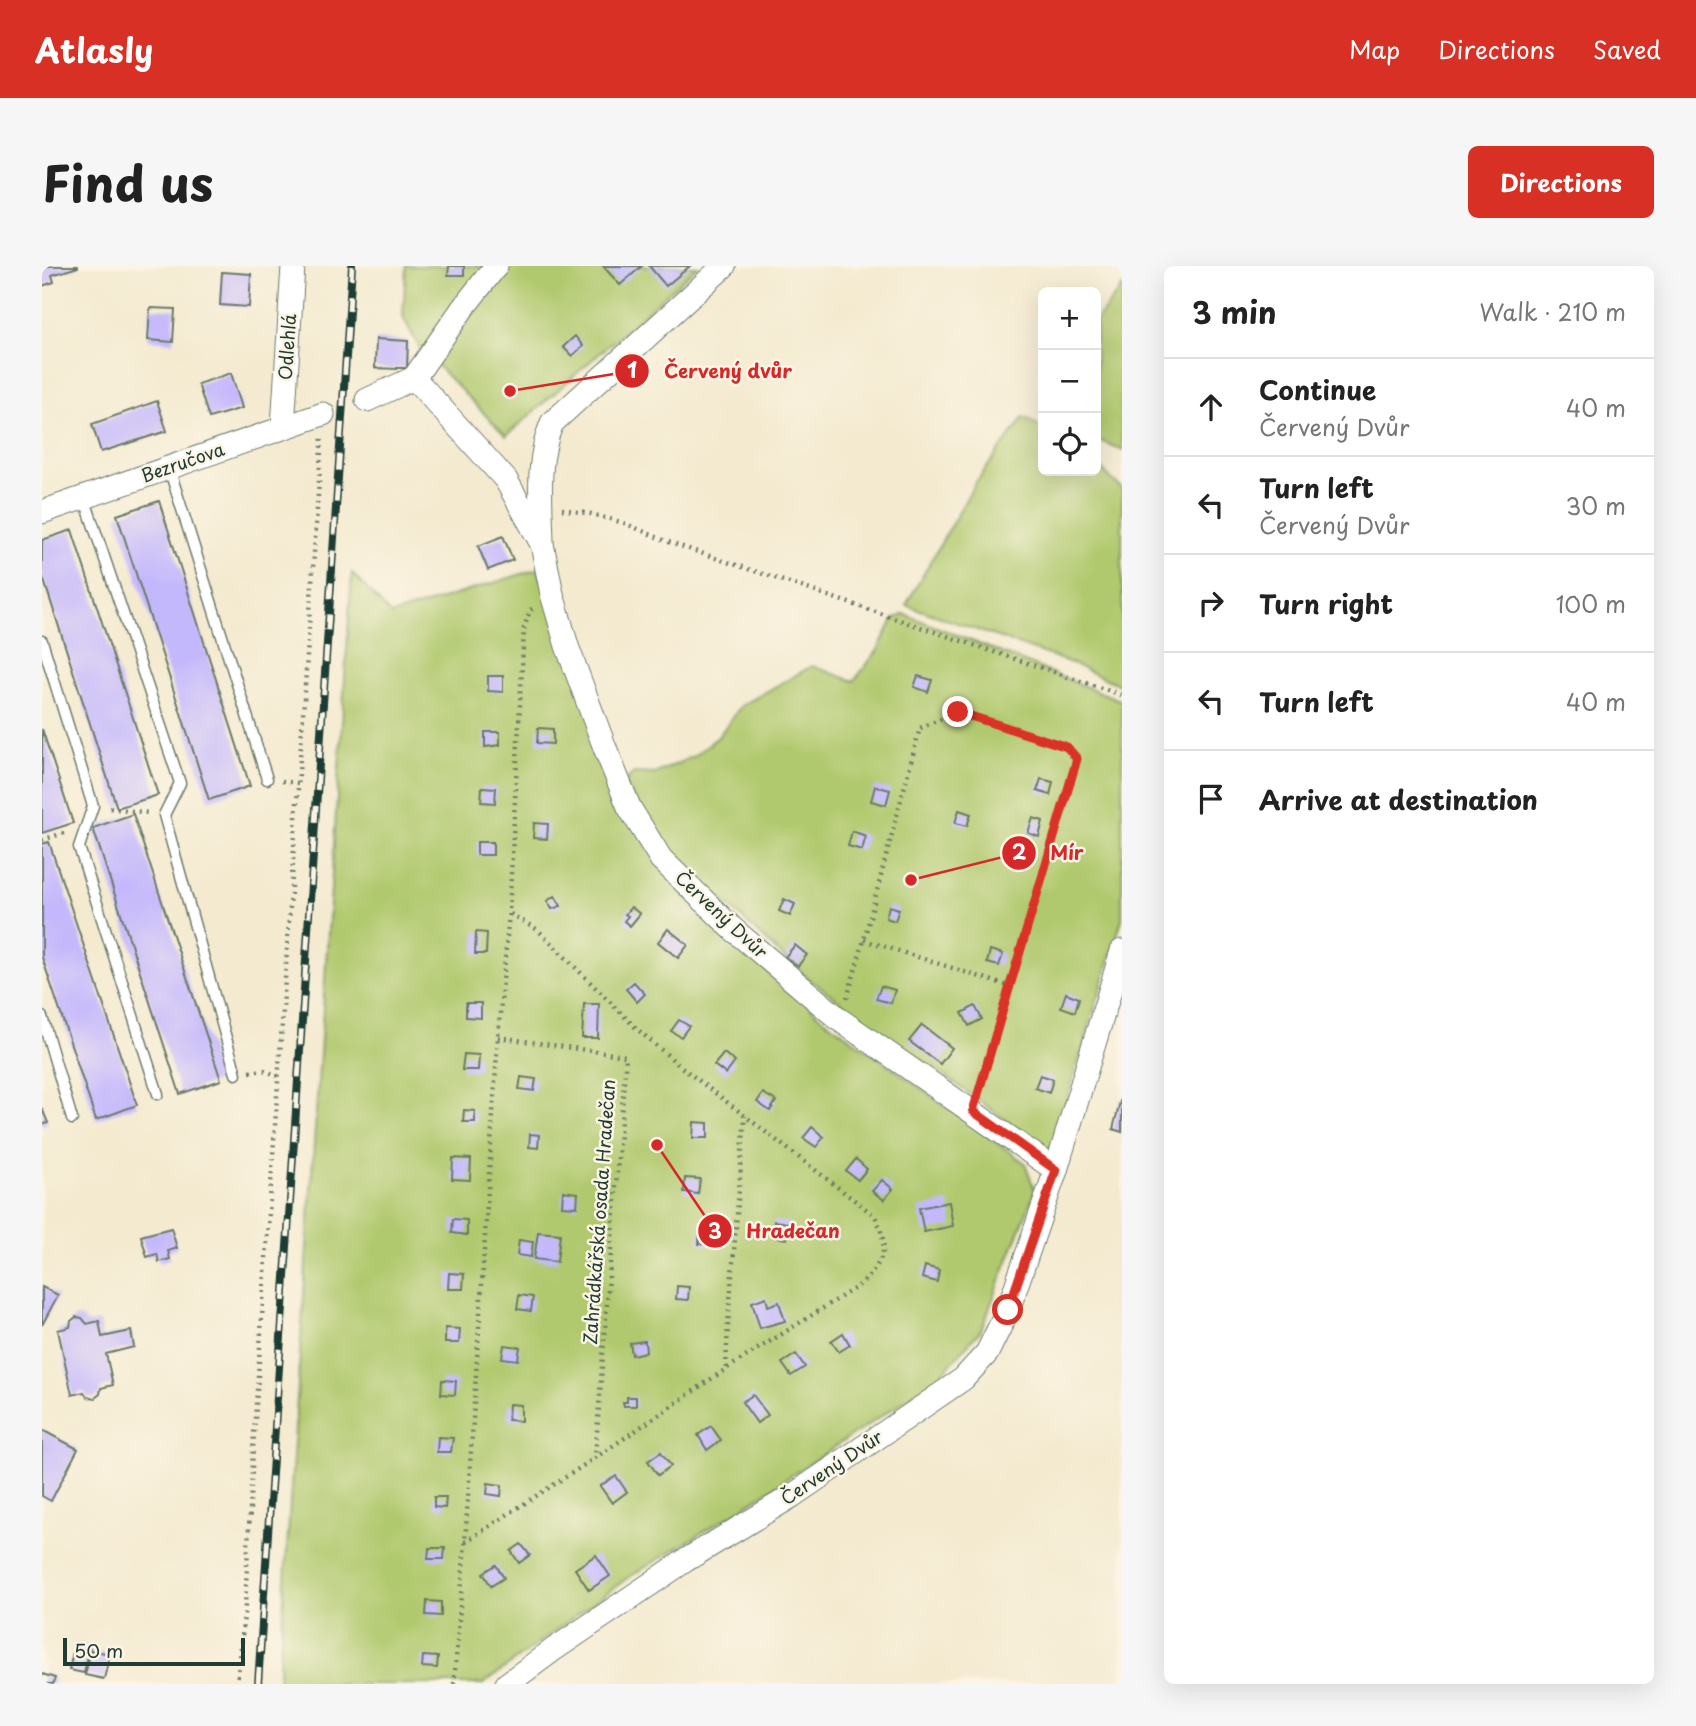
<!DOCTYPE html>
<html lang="en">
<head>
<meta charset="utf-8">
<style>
	:root { --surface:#fff; --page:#f6f6f6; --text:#222; --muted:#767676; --line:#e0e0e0; --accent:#d93025 }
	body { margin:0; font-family:"Playpen Sans",sans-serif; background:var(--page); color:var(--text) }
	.controls { position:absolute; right:21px; top:21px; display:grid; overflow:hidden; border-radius:10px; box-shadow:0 7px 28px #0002 }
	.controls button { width:63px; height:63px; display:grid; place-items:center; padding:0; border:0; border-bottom:2px solid var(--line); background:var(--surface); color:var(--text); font:35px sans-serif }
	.scale { position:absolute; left:21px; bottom:18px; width:182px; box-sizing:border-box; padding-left:7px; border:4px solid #1f3d34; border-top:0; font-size:19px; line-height:24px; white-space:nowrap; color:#1f3d34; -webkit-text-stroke:5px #fcf5e5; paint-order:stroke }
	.stop { position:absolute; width:21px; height:21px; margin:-16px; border:5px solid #d93025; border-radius:50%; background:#fff }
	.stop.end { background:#d93025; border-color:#fff; box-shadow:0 2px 7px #0008 }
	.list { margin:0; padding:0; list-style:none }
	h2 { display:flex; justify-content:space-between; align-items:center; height:91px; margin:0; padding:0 28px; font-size:30px }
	h2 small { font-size:23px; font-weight:400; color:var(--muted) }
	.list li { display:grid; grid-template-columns:46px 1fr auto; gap:21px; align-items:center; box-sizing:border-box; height:98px; padding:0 28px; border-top:2px solid var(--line) }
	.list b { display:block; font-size:26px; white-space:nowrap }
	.list p { margin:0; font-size:23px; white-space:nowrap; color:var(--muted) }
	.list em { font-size:23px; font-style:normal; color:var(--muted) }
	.icon { flex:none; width:38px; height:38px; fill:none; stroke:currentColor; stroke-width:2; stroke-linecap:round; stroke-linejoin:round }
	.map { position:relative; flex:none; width:1080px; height:1418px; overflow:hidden; border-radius:10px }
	header { display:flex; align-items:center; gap:42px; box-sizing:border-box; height:98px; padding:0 35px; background:var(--accent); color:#fff }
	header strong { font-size:33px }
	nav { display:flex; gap:38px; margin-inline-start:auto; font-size:24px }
	.intro { display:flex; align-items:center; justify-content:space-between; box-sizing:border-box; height:168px; padding:0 42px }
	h1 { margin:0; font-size:49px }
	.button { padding:18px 32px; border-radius:10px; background:var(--accent); color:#fff; font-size:24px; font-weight:700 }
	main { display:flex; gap:42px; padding:0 42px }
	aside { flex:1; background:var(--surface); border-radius:10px; box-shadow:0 7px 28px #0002 }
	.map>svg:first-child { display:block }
</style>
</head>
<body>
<header>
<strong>Atlasly</strong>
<nav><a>Map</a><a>Directions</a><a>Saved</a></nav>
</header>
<div class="intro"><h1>Find us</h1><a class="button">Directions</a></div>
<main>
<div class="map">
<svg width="1080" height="1418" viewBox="0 0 1080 1418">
	<rect width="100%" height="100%" fill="#fcf5e5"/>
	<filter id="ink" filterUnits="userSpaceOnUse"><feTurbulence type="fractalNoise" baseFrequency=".0143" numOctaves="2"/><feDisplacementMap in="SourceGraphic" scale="14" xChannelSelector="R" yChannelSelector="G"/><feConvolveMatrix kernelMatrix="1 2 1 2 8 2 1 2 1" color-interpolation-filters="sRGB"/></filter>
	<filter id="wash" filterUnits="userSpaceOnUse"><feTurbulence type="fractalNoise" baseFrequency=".00686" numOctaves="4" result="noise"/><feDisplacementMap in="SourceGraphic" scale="28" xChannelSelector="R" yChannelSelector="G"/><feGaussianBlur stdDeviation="1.57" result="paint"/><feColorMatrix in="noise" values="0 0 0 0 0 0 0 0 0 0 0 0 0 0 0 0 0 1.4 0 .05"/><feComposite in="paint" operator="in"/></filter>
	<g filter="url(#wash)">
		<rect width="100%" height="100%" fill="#f4ead0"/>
		<g fill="#b1c96e" stroke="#688351" stroke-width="2">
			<path d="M364,0H656L464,170L377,81L361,51Z"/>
			<path d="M1080,21V184L1054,173V55Z"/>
			<path d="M982,151L1001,162V205H1054V198L1080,223V420L1029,397L864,339L932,219Z"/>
			<path d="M496,303L579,536L775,748L983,897L993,925L939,1064L894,1114L691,1248L584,1313L441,1418H236L310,307L349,349Z"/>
			<path d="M862,348L1080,435V653L1009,886L756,705L618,575L582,516L592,507L613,508L652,490L676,471L699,440L770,400L812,415L836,384L851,354Z"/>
		</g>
		<g id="blocks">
			<g fill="#c4b8fc">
				<path d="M0,0H36V1L10,9L12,16L0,20Z"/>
				<path d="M407,0H422V9H406Z"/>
				<path d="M561,0H600L578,19Z"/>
				<path d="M607,0H648L624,20Z"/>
				<path d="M180,6L209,8L207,41L178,39Z"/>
				<path d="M108,42L133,43L131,76L106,74Z"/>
				<path d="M533,70L541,80L530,90L521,81Z"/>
				<path d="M334,73L366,75L365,102H355V103L333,102Z"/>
				<path d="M189,107L200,142L167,152L156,118Z"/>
				<path d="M115,135L125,165L59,186L50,158Z"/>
				<path d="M117,235L208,520L167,534L75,249Z"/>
				<path d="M30,264L116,529L75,542L0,308V274Z"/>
				<path d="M461,270L471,294L446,304L436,280Z"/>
				<path d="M446,410H461V426L446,425Z"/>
				<path d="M876,410L890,414L886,426L872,421Z"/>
				<path d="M496,462L511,463V478L495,477Z"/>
				<path d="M0,463L31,557L0,567Z"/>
				<path d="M443,466H458V479L443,481Z"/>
				<path d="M999,513L1011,516L1008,529L995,525Z"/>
				<path d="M833,520L848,524L844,539L829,535Z"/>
				<path d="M440,521L454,522L453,537L439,536Z"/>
				<path d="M917,544L929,548L925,560L913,557Z"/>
				<path d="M91,548L179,814L138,828L51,562Z"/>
				<path d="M991,552L1001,555L997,571L986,567Z"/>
				<path d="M492,557L506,558L505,573L491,572Z"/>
				<path d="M810,565L824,570L820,584L806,580Z"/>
				<path d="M7,576L95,839L54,854L0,691V578Z"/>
				<rect x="435" y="576" width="16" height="13"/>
				<path d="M513,630L519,640L510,643L505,635Z"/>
				<path d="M742,633L753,638L748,650L737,645Z"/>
				<path d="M847,640L857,643L853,655L844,652Z"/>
				<path d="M589,641L598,648L588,660L582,655L586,650L583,648Z"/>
				<path d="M626,663L646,679L636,692L616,676Z"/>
				<path d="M434,666L445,667L444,688H433Z"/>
				<path d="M753,679L765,689L756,700L743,691Z"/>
				<path d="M948,684L961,688L957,700L945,697Z"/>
				<path d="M592,716L603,728L595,736L584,723Z"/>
				<path d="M839,720L853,724L849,737L834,733Z"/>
				<path d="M1024,727L1037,732L1033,746L1019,741Z"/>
				<path d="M424,737H439V752L424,751Z"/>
				<path d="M542,738H557L556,772H540Z"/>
				<path d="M933,740L940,753L927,760L920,747Z"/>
				<path d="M637,754L647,760L639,771L629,765Z"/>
				<path d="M880,759L910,782L898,798L867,775Z"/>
				<path d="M682,787L693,796L684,808L672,799Z"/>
				<path d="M422,788L437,789L436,804H420Z"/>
				<path d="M998,809L1011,813L1007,827L993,822Z"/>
				<path d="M479,811L494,813L492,825L477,823Z"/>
				<path d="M721,827L734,835L728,845L715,836Z"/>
				<path d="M1079,832H1080V866L1071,863Z"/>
				<path d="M0,842L6,857L0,859Z"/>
				<path d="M422,844L433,845V856H421Z"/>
				<path d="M652,856L666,857V872H651Z"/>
				<path d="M770,861L782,871L774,881L761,872Z"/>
				<path d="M488,868L497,869L496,882L487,881Z"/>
				<path d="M411,892L429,893L428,914L410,913Z"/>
				<path d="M814,893L825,903L816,914L804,905Z"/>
				<path d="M643,912L658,913L656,928L642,926Z"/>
				<path d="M840,914L851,923L842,934L830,925Z"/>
				<path d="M521,925L536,927L535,941L520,940Z"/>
				<path d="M907,936L911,960L882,966L877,942Z"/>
				<path d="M411,953L425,954V969L410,967Z"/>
				<path d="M732,955L747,957L745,973L730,971Z"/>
				<path d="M129,962L135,982L126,985L128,993L117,996L115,988L105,991L99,970Z"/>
				<path d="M658,963L673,964L672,979L657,978Z"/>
				<path d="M496,966L518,968L515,996L492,993Z"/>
				<path d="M477,974L491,976L489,991L475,989Z"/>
				<path d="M883,1000L897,1004L895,1016L880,1012Z"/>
				<path d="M407,1007L422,1008L421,1023H406Z"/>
				<path d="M635,1020L647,1021L646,1034L634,1033Z"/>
				<path d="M0,1021L16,1029L0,1059Z"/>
				<path d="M477,1029L491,1031L489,1045L475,1043Z"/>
				<path d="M724,1031L726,1040L737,1036L743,1055L718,1062L710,1036Z"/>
				<path d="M34,1051L40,1052L45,1058L57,1055L60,1071L89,1065L92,1081L64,1088L71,1119L59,1122L58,1128L53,1132L45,1131L42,1126L30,1129L16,1064L28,1061L29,1055Z"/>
				<path d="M403,1062L418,1063L417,1077H403Z"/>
				<path d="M801,1067L808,1079L797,1086L789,1075Z"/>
				<path d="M603,1075L604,1086L590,1089L588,1077Z"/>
				<path d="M462,1079L478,1081L476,1094L460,1092Z"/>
				<path d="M754,1088L763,1101L749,1110L740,1097Z"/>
				<path d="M400,1114L414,1115L413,1129L399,1128Z"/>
				<path d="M711,1129L726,1149L715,1157L700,1136Z"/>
				<path d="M585,1131H594V1140H582L581,1136H585Z"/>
				<path d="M467,1138L479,1139V1155L466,1154Z"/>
				<path d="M669,1160L679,1174L665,1184L656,1169Z"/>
				<path d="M0,1164L36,1183L9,1235L0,1230Z"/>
				<path d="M396,1171L411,1172L409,1186H395Z"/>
				<path d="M619,1186L629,1200L616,1209L606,1195Z"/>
				<path d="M574,1210L585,1226L570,1237L558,1220Z"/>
				<path d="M446,1217L460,1219L459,1230L445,1228Z"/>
				<path d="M392,1231H404L403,1242L392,1241Z"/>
				<path d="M479,1278L488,1289L477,1297L469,1285Z"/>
				<path d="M387,1282H403L402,1293H386Z"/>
				<path d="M554,1289L568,1310L547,1324L533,1303Z"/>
				<path d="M454,1299L462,1312L449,1320L441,1307Z"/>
				<path d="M385,1335L399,1336V1350L384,1349Z"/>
				<path d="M33,1377L48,1380L42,1407L27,1404Z"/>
				<path d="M49,1384L68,1388L62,1413L43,1409Z"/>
				<path d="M381,1390L396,1391L395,1402L380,1401Z"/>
				<path d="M0,1408L13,1412L11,1418H0Z"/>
			</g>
		</g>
	</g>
	<g filter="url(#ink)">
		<use href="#blocks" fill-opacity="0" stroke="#6a7a6b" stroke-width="2"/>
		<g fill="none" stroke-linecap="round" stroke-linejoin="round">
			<defs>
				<g id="service">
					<path d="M127,202L225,513"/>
					<path d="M42,231L138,517L122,549L194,808"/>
					<path d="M0,375L51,540L37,581L116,828"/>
					<path d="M0,751L30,853"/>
				</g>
				<g id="minor">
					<path d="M454,0L421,42L372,112L464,214L500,278L510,328L525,380L563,482L587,541L619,593L692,664L798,754L1014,904"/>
					<path d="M325,134L372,112"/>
					<path d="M241,161L251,0"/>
					<path d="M0,246L281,148"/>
					<path d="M500,275C499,235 494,194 510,157L682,0"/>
					<path d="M465,1418L511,1384L644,1294L750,1230L921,1113L945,1087L966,1044L1014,904L1080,685"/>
				</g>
			</defs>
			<use href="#service" stroke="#6a7a6b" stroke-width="13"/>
			<use href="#minor" stroke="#6a7a6b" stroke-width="25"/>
			<g stroke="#6a7a6b" stroke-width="4.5" stroke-dasharray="2 5" stroke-linecap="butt">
				<path d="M520,243L549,248L582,257L629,277L1080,429"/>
				<path d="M240,515L256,517"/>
				<path d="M68,542L107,547"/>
				<path d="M0,574L25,566"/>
				<path d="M822,674L967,720"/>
				<path d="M805,732L822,674L878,462L916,446L1025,481L1035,493L937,824"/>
				<path d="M456,771L584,790L553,1192"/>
				<path d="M208,806L222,804L236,810"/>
				<path d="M684,1102L686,1058L703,850"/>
				<path d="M423,1276L553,1192L684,1103L818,1019C843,993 848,983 833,950L638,800L595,763L496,664L467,647"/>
				<path d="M195,1418L203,1340L211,1183L280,170"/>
				<path d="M412,1418L423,1276L456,771L467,647L482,363L488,344L491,342"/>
			</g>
			<use href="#service" stroke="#fff" stroke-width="10"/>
			<use href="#minor" stroke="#fff" stroke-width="23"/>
			<defs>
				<path id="rail" d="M216,1418L310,0"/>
			</defs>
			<use href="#rail" stroke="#1f3d34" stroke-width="8"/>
			<use href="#rail" stroke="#fcf5e5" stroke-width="5" stroke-dasharray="16" stroke-linecap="butt"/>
		</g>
	</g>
	<g fill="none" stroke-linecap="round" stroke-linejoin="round" filter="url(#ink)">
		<path stroke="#d93025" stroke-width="9" d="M916,446L1025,481L1035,493L931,845L1014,904L966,1044"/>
	</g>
	<g text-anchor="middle" stroke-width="5" stroke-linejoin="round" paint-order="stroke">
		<g font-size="18" fill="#1f3d34" stroke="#fcf5e5">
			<text transform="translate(246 81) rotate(-86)" y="6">Odlehlá</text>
			<text transform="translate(141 197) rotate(-19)" y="6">Bezručova</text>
			<text transform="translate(679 649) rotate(43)" y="6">Červený Dvůr</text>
			<text transform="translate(558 946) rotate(-86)" y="6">Zahrádkářská osada Hradečan</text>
			<text transform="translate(790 1202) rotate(-34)" y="6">Červený Dvůr</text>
		</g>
	</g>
	<path fill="none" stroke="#d62828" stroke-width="2.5" d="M468 125L590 105M869 614L977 587M615 879L673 965"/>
	<g fill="#d62828" stroke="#fcf5e5" stroke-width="2.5">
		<circle cx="468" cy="125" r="7"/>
		<circle cx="869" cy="614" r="7"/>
		<circle cx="615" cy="879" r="7"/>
		<circle cx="590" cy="105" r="18"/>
		<circle cx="977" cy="587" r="18"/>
		<circle cx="673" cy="965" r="18"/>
	</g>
	<g font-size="21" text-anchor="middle" font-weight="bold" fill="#fff">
		<text x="590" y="112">1</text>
		<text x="977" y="594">2</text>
		<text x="673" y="973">3</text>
	</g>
	<g font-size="19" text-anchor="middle" font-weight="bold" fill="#d62828" stroke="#fcf5e5" stroke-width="5" stroke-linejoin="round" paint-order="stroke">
		<text x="686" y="112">Červený dvůr</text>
		<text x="1025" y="594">Mír</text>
		<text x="751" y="972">Hradečan</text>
	</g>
</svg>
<div class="controls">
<button>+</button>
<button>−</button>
<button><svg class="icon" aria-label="locate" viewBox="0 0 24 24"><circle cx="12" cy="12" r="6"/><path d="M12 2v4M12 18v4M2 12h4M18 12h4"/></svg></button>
</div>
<div class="scale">50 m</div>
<div class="stop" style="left:966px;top:1044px"></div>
<div class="stop end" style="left:916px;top:446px"></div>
</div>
<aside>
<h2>3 min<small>Walk · 210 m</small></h2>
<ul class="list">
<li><svg class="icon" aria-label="ahead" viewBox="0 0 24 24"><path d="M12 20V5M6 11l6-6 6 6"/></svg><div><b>Continue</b><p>Červený Dvůr</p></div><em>40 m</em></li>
<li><svg class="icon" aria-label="left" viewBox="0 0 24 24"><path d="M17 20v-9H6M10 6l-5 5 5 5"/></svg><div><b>Turn left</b><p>Červený Dvůr</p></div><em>30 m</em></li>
<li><svg class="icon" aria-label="right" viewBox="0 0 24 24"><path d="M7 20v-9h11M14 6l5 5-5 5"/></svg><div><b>Turn right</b></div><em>100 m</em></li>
<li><svg class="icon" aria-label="left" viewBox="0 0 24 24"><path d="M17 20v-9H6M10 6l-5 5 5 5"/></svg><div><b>Turn left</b></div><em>40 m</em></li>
<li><svg class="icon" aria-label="arrive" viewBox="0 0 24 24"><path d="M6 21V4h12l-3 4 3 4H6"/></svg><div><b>Arrive at destination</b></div></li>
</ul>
</aside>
</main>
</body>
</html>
